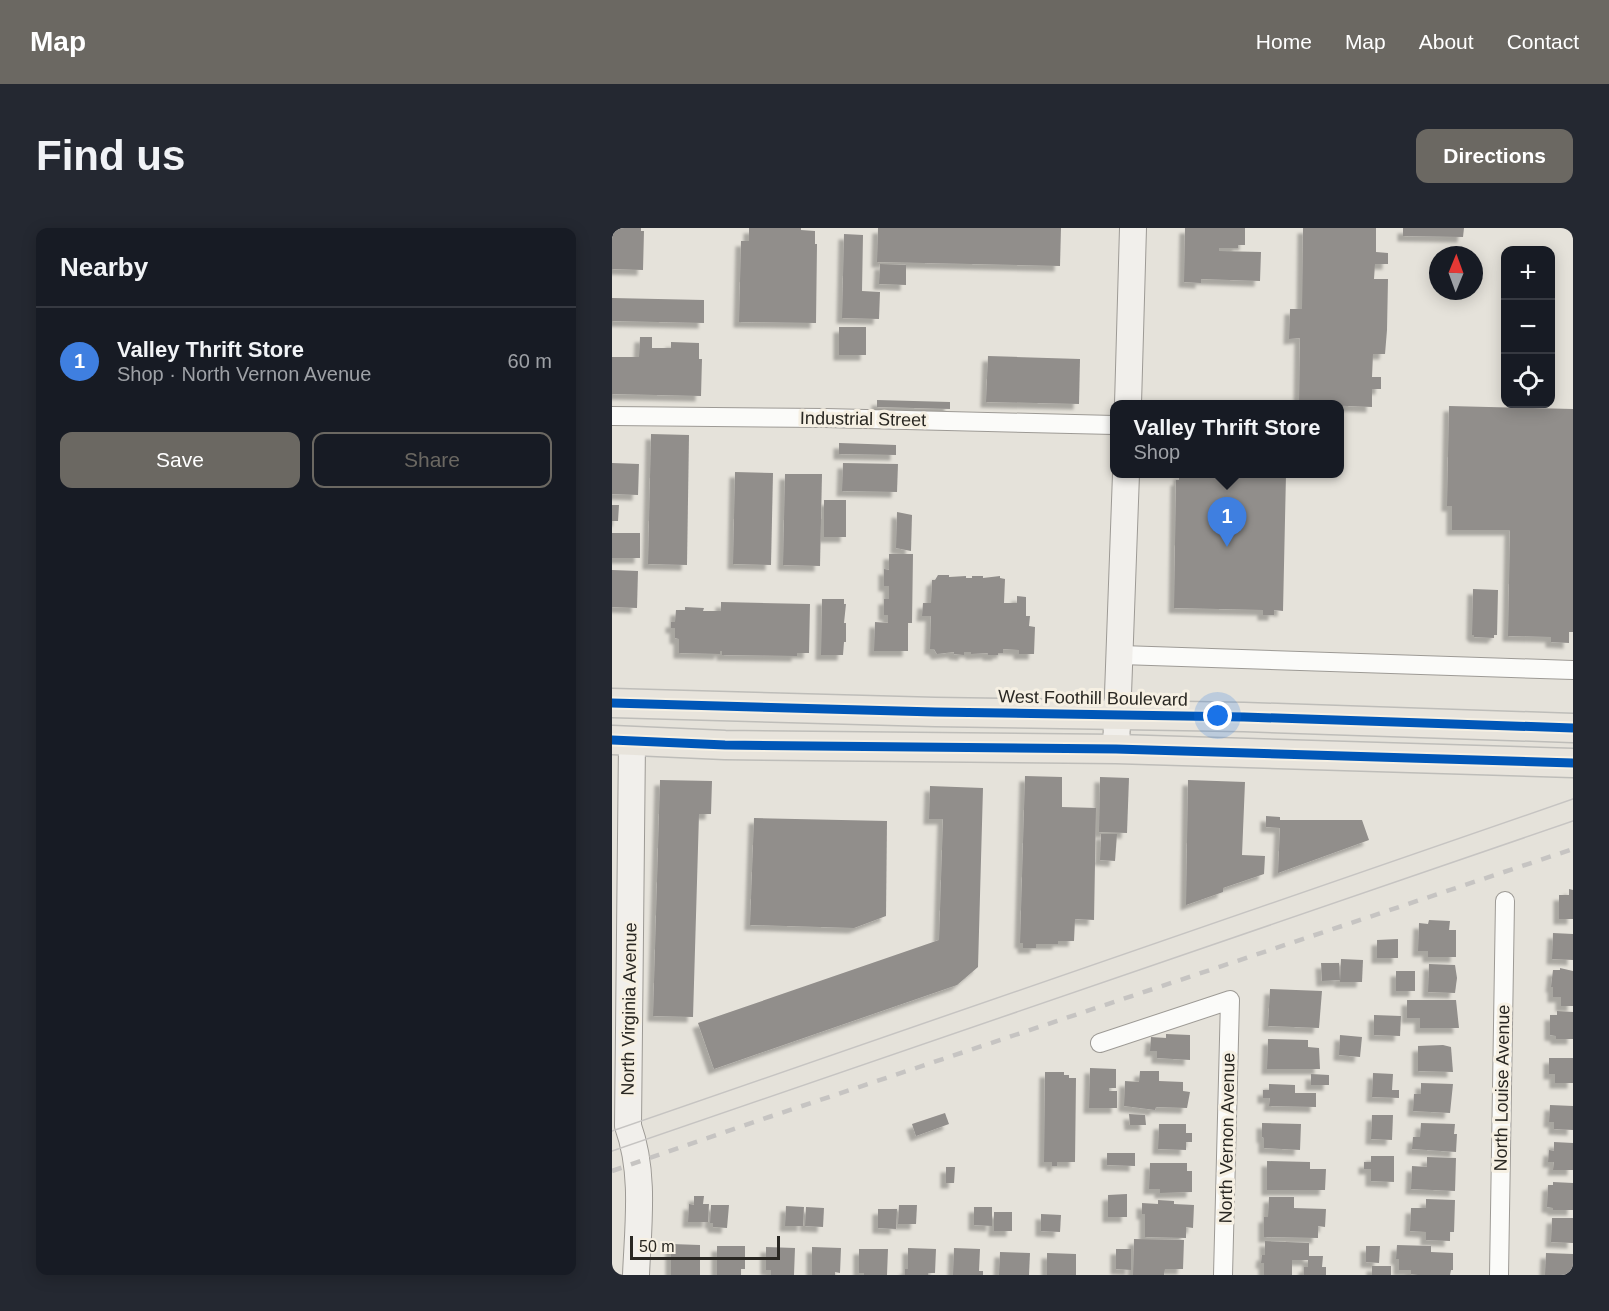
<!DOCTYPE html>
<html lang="en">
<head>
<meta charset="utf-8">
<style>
	:root { --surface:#171b24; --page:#242831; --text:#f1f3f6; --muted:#9ea1a6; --line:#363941; --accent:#6b6862 }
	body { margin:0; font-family:Arial,sans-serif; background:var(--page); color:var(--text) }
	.controls { position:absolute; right:18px; top:18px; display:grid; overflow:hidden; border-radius:12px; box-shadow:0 3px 15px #0003 }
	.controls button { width:54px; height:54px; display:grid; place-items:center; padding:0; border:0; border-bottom:2px solid var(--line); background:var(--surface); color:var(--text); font:30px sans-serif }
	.compass { position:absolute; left:817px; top:18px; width:54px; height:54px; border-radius:50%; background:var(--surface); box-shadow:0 3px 15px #0003; rotate:1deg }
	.scale { position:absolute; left:18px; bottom:15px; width:150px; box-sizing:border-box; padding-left:6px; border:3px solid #292722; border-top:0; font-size:16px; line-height:21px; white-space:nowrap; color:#292722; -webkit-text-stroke:4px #f6f0e3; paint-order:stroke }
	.you { position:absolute; left:606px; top:488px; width:21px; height:21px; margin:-15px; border:4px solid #fff; border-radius:50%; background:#1a73e8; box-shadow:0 0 0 9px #1a73e833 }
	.badge { display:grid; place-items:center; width:39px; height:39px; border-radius:50%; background:var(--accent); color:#fff; font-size:20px; font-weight:700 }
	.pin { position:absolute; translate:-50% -50px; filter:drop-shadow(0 2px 3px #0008) }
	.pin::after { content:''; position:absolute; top:32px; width:21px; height:18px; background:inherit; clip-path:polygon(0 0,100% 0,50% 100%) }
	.popup { position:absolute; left:498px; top:172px; width:234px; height:78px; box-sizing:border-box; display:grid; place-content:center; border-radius:12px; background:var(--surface); filter:drop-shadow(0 2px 4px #0005); font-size:20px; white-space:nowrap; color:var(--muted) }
	.popup b { font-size:22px; color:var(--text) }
	.popup::after { content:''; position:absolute; left:50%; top:100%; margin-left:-12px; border:12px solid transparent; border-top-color:var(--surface) }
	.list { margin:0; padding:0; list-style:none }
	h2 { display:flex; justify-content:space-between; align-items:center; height:78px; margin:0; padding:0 24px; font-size:26px }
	h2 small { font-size:20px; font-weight:400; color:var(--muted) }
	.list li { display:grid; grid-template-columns:39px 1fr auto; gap:18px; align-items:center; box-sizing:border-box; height:108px; padding:0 24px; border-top:2px solid var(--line) }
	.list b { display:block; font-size:22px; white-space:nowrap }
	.list p { margin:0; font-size:20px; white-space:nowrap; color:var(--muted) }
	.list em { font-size:20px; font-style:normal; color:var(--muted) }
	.actions { display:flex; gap:12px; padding:18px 24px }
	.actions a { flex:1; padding:14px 0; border:2px solid var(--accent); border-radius:12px; text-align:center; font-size:21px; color:var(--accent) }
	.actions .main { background:var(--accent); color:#fff }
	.icon { flex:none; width:33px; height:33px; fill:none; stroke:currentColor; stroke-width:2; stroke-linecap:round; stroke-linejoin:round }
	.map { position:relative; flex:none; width:961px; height:1047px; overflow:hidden; border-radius:12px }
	header { display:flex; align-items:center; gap:36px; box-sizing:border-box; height:84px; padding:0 30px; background:var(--accent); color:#fff }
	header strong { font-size:28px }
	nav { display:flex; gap:33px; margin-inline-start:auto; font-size:21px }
	.intro { display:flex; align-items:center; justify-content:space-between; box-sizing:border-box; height:144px; padding:0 36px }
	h1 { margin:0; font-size:42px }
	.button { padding:15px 27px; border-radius:12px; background:var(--accent); color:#fff; font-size:21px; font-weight:700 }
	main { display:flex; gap:36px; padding:0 36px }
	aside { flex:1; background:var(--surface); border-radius:12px; box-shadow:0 3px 15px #0003 }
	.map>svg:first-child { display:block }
</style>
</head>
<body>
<header>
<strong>Map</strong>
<nav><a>Home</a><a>Map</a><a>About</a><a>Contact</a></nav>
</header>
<div class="intro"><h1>Find us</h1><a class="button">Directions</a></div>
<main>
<aside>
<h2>Nearby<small></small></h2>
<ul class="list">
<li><span class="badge" style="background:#3f7fe0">1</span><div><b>Valley Thrift Store</b><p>Shop · North Vernon Avenue</p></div><em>60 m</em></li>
</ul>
<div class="actions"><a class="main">Save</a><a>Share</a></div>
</aside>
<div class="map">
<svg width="961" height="1047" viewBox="0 0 961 1047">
	<defs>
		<filter id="shadow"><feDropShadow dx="-5.5" dy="5.5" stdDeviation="1.5" flood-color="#0004"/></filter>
	</defs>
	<rect width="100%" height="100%" fill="#e5e2da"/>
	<g fill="#918e8b" filter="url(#shadow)">
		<path d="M0,0H29V3H32L31,42L0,41Z"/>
		<path d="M137,0H189V2L203,3V16H205L204,95L127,94L129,13H137Z"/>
		<path d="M266,0H449L448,38L265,34Z"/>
		<path d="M573,0H633V17H626V20H607V23L649,24L648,53L589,51V55L572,54Z"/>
		<path d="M691,0H764V24L776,25V36H763L762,51H776L775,102L773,126H761L760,149H769V161H760V179L687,176L688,110L677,111L678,81H690Z"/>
		<path d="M791,0H852L851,9L791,8Z"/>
		<path d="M232,6L251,7L250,63L268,64L267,91L230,90Z"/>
		<path d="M268,36L294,37V57L267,56Z"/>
		<path d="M0,70L92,72V95L0,93Z"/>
		<rect x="227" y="99" width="27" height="28"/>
		<path d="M28,109H40V120H59V114L87,115V131H90L89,168L0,166V129H27Z"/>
		<path d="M376,128L468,131L467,176L374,174Z"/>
		<path d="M265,172L338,174V181L265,179Z"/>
		<path d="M837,178L961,181V404H957V415L939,414V409L896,408L898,302H840V278H835Z"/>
		<path d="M39,206L77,207L75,337L36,336Z"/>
		<path d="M227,215L284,217V227L227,226Z"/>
		<path d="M0,235L27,236L26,267L0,266Z"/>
		<path d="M231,235L286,236L285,264L230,263Z"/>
		<path d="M123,244L161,245L159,337L121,336Z"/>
		<path d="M173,246H210L208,338L171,337Z"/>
		<path d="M567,246H674L671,383L662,382V387H651V382L562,380L564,252H567Z"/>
		<rect x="212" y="272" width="22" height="37"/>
		<path d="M0,277H7L6,293H0Z"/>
		<path d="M285,284L300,287L299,323L284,320Z"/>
		<rect x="0" y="305" width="28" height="25"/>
		<path d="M277,326H301L300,395H296V423H262L263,394L276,395V387H272V371H277V358H272V341L277,342Z"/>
		<path d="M0,342L26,343L25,380L0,379Z"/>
		<path d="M326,347H337V349L354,348V350H360V348H371V350L388,348V350L393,351L392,375H405V368L414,369V388H418L417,398L423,399L422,426H407V422L391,421V425H386V427H376V425L359,426V424H352V427L342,426V424L325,426L322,421H318L319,388H310L311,375H319L320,352H323Z"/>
		<path d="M861,361L886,362L885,407H882V410L862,409V407H860Z"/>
		<path d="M210,371H232V376H234L232,395H234V414H232L231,427H209Z"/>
		<path d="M109,374L198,376L197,425H185V428L110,427V423H108V426L67,425V411L63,410V400H59V394H63L64,382H73V379L92,380L91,383H109Z"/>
		<path d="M413,548L450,549V579L484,580L482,692L463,691L462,713H446V716H424V720H411V715H408Z"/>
		<path d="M488,549L517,550L515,605L487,604Z"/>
		<path d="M48,552L100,553L99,586H87L81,789L41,788Z"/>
		<path d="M576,552L633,554L630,627L653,628L652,646L611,660V664L574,677Z"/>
		<path d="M318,558L371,560L366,739L345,757L102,841L86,795L327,712L331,591H317Z"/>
		<path d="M654,588L668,589V592H750L757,612L666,645L668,600L654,599Z"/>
		<path d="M142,590L275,593L274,688L242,700L138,697Z"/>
		<path d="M489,606H505L503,633L488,632Z"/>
		<path d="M957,661L961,662V691H947V667H957Z"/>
		<path d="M817,692L838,693L837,702H844V729H816V723H806L807,695L816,696Z"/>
		<path d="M941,705L961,706V732L940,731Z"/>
		<path d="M786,711V730H765V712Z"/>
		<path d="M729,731L751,732L750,754H728Z"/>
		<path d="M709,735H727L728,752L710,753Z"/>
		<path d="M817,736L843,737L845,750L843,765L816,764Z"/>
		<path d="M948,740L961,743V778H949V769H941V759H939L941,742H948Z"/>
		<rect x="784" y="743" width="19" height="20"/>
		<path d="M658,761L710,763L707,800L656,798Z"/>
		<path d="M795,772H844L847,800H808V790H795Z"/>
		<path d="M945,783L961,784V811H944V808L938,807V787H945Z"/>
		<path d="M762,787L789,788L788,808L762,807Z"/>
		<path d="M554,806L578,807V832L545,830V823H538L539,809L554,810Z"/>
		<path d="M728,807L750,809L748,829L727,827Z"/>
		<path d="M656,811L696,812V819L707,820L708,841H655Z"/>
		<path d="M831,817L839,819L841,844L806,843V818Z"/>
		<path d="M937,830H961V855H943V846H937Z"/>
		<path d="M478,840L504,841V860H497V863H505V880H477Z"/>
		<path d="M528,843H547V853L571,854V863L578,864L575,880L544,879L543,882L512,878L513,853L527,854Z"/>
		<path d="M433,844H452V847H457V850H464L463,934H445V938H440V934H432Z"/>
		<path d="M761,845L781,846L780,862H787V870L760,869Z"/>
		<path d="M699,846L717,847V857H699Z"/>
		<path d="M809,855L841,856L838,885L801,883L802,866H809Z"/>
		<path d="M657,856L683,857V865H704V879L657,878L658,870H651V862H657Z"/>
		<path d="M938,877L961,878V902L942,901V894H937Z"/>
		<path d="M333,885L337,896L304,908L300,896Z"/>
		<path d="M517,886L533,887L534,897H518Z"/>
		<path d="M760,887H781L780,912L759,911Z"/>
		<path d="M650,895L689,896L688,922L652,920V910L650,909Z"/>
		<path d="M809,895L843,896L842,906H845L844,924L800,921L801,909H808Z"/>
		<path d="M547,896H574V905H580V914H574V922L546,921Z"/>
		<path d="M942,914L961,915V942H941L942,934H936L937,922L942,923Z"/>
		<path d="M495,925H523V938L495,937Z"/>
		<path d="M759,928H782V954L759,953V941H752V934H759Z"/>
		<path d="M815,929L844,930L843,963L799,961L800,938L815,939Z"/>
		<path d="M655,933L698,934V941H714L713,962H655Z"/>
		<path d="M538,935H575V943H580V964L548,965V961H537Z"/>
		<path d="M334,939H343L342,955H334Z"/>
		<path d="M941,954L961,955V982H941V980L935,979L936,957H941Z"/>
		<path d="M515,966V989H496V967Z"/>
		<path d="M82,968H92L91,976H97L96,994H76L77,976L82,977Z"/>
		<path d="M657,969H682V980L714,981L713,999L706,998V1010L652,1009V989H656Z"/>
		<path d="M814,971L843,972L842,1004H838V1013L814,1012V1004L798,1003L799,980H814Z"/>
		<path d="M546,972L562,973V976L582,977L581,1000L574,999V1010L533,1009V986H530V975L546,976Z"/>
		<path d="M99,977H117L115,1000L101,999V995H98Z"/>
		<path d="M287,977H305L304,996H286Z"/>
		<path d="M174,978L192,979L191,998H173Z"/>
		<path d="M194,979L212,980L211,999L193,998Z"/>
		<path d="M362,979H380V998L362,997Z"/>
		<path d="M266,981H285L284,1001L266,1000Z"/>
		<rect x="382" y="984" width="18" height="19"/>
		<path d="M429,986L449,987L448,1004L429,1003Z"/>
		<path d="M940,990H961V1015L939,1014Z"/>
		<path d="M522,1011L572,1012L571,1041H553L552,1047H521Z"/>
		<path d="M653,1013L697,1015V1028H711L710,1039H714V1047H692V1039H696V1032H680V1047H652V1035H649L650,1027H653Z"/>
		<path d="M59,1016L88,1017V1047H59Z"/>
		<path d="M785,1017L819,1018V1024L841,1025V1042H839L838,1047H806L799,1046V1042H787V1031H784Z"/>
		<path d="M105,1018H133V1041H129V1047H105Z"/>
		<path d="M754,1018H768L767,1035L754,1034Z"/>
		<path d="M154,1019L183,1020L182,1047H159V1042H154Z"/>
		<path d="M200,1019L229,1020L228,1045L223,1044V1047H200Z"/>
		<path d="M296,1020L324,1021L323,1045H316V1047H293V1041H296Z"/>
		<path d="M342,1020L368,1021L367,1043H371V1047H341Z"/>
		<path d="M247,1021H276L275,1047H252V1045H247Z"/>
		<path d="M504,1021H519V1042L504,1041Z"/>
		<path d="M388,1024L418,1025L417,1047H387Z"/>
		<path d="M435,1025L464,1026V1047H435Z"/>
		<path d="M934,1025L961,1026V1047H933Z"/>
		<rect x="760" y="1038" width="19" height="9"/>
	</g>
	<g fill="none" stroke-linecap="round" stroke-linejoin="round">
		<defs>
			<g id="street">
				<path d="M0,188L213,190L502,197"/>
				<path d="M509,427L961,442"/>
				<path d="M488,815L618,772L611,1047"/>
				<path d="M887,1047L893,673"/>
			</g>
			<g id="secondary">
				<path d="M516,176L521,0"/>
				<path d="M20,514L16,898C33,945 26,998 24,1047"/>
				<path d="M504,521L514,246"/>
			</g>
			<g id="primary">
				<path d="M0,475L323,484L632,489L961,500"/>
				<path d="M0,512L113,517L504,521L961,535"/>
			</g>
		</defs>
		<use href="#street" stroke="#9d9a95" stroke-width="20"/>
		<use href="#secondary" stroke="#9d9a95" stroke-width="28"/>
		<use href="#primary" stroke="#bebdb9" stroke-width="31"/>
		<use href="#street" stroke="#fbfbf9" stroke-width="18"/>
		<use href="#secondary" stroke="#f1efeb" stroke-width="26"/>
		<use href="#primary" stroke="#e8e4dc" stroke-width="28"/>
		<g stroke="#c6c4c2" stroke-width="1.5">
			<path d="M0,903L961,571"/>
			<path d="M0,923L961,593"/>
		</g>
		<path stroke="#c6c4c2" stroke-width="4.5" stroke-dasharray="10 10" stroke-linecap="butt" d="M0,943L157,889L961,621"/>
		<defs>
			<g id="cycleway">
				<path d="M0,475L323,484L632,489L961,500"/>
				<path d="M0,512L113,517L504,521L961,535"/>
			</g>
		</defs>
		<use href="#cycleway" stroke="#f6f0e3" stroke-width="13"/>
		<use href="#cycleway" stroke="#0057b8" stroke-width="9"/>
	</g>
	<g text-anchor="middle" stroke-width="6" stroke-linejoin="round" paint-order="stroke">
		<g font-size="18" fill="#292722" stroke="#f6f0e3">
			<text transform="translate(251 191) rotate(1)" y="6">Industrial Street</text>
			<text transform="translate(481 470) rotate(1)" y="6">West Foothill Boulevard</text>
			<text transform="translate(17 781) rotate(-89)" y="6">North Virginia Avenue</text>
			<text transform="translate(890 860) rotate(-89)" y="6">North Louise Avenue</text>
			<text transform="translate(615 910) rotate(-89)" y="6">North Vernon Avenue</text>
		</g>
	</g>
</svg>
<div class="controls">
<button>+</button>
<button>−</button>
<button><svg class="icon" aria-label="locate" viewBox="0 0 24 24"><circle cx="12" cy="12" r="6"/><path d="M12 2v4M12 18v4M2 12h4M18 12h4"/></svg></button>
</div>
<svg class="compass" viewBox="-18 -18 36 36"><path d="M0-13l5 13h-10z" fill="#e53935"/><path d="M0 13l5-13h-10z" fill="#9ea1a6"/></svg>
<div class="scale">50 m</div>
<div class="you"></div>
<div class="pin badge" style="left:615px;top:319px;background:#3f7fe0">1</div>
<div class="popup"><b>Valley Thrift Store</b>Shop</div>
</div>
</main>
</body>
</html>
